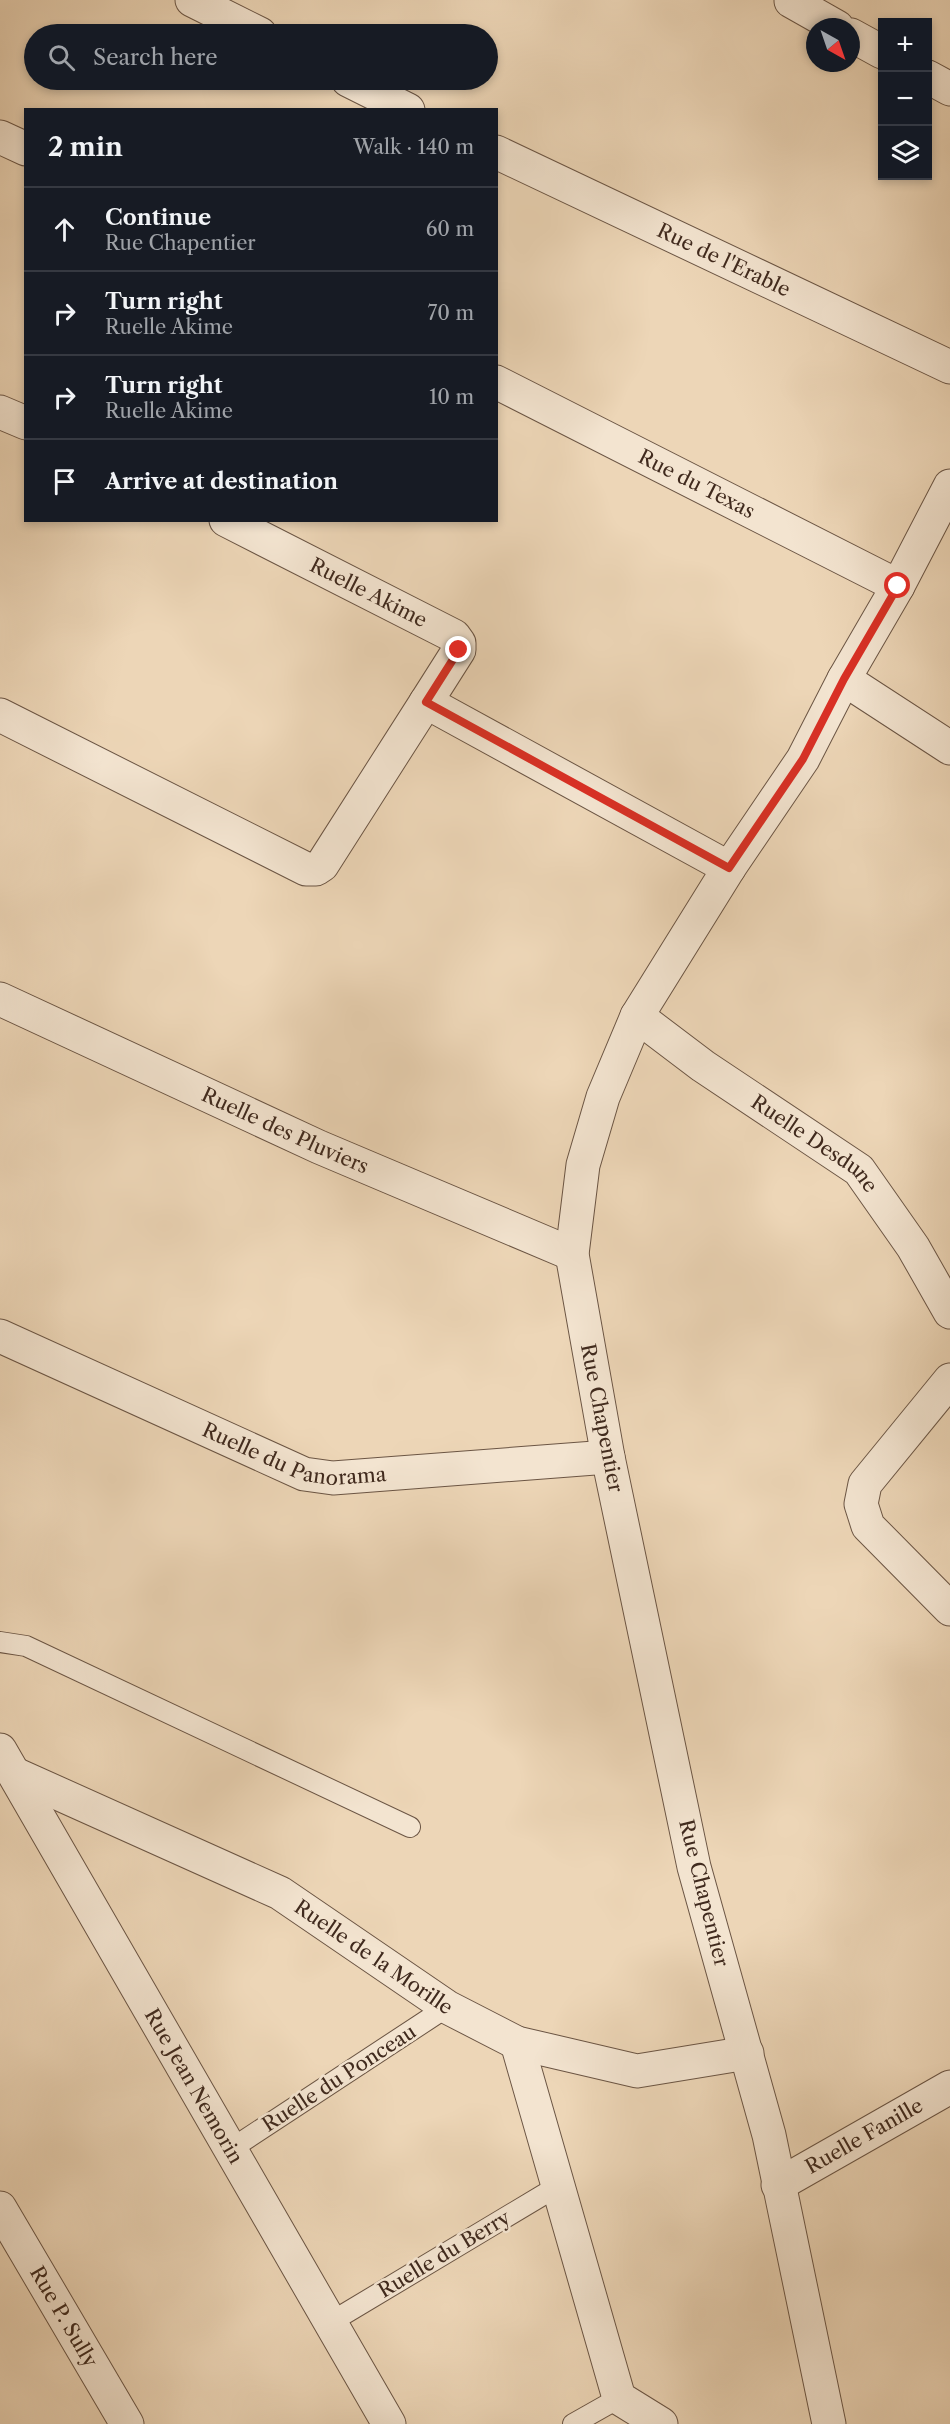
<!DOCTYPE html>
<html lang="en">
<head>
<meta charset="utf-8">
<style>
	:root { --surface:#171b24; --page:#20242c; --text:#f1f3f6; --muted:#9ea1a6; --line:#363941 }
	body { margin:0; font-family:"Libre Caslon Text",serif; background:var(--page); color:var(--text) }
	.controls { position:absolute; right:18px; top:18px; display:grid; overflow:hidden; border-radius:0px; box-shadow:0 3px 9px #0003 }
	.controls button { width:54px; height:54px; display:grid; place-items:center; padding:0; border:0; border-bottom:2px solid var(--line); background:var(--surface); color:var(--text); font:30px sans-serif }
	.compass { position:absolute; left:806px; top:18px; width:54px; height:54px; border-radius:50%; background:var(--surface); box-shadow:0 3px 9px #0003; rotate:140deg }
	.stop { position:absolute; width:18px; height:18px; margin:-14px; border:4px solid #d93025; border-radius:50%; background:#fff }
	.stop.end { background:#d93025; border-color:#fff; box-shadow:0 2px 6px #0008 }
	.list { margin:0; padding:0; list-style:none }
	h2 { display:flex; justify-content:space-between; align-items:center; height:78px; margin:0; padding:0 24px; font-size:26px }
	h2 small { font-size:20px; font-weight:400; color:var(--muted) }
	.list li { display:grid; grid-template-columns:39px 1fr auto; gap:18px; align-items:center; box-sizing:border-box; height:84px; padding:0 24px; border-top:2px solid var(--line) }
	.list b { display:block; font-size:22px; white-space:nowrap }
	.list p { margin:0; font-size:20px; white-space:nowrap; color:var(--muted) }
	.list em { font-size:20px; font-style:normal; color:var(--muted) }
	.icon { flex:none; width:33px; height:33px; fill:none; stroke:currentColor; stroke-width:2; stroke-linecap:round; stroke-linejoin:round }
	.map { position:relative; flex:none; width:950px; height:2424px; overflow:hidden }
	.search { position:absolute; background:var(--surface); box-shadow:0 3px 9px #0003; left:24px; top:24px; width:474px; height:66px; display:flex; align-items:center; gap:15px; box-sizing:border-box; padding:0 21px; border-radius:33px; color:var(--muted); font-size:22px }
	.panel { position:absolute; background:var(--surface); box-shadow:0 3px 9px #0003; left:24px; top:108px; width:474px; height:414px; border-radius:0px }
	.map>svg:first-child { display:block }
</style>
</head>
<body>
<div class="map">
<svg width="950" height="2424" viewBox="0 0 950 2424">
	<rect width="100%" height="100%" fill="#edd6b7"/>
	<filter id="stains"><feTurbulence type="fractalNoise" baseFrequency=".00333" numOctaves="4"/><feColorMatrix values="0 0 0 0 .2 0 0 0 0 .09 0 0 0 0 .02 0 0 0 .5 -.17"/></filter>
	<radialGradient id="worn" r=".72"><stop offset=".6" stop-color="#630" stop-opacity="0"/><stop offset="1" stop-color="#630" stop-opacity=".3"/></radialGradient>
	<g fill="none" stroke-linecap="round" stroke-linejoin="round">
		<defs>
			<g id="service">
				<path d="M0,1642L26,1646L410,1827"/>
				<path d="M231,2149L447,2007"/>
				<path d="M331,2322L558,2186"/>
				<path d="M573,2424L619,2398"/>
			</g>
			<g id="minor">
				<path d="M192,0L260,34"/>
				<path d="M791,1L837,27"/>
				<path d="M851,35L882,52"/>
				<path d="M928,77L950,89"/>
				<path d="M348,80L408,110"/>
				<path d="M0,137L26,149"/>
				<path id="s1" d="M496,152L950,367"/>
				<path id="s2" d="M496,382L898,586"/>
				<path d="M0,412L26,423"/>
				<path id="s3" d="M226,520L454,636L459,643V650L426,702L729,868"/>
				<path d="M844,679L950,748"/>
				<path d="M0,715L306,869H316L322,865L426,702"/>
				<path id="s4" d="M0,999L319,1147L572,1254"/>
				<path id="s5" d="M637,1016L703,1066L859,1170L913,1247L950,1312"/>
				<path id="s6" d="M0,1336L304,1474L333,1478L608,1457"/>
				<path d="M950,1380L865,1484L861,1504L868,1526L950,1609"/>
				<path id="s7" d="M0,1750L389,2424"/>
				<path id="s8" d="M15,1774L280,1893L447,2007L517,2043L637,2071L747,2053"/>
				<path d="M517,2043L619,2398L661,2424"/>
				<path id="s9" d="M778,2185L950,2087"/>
				<path id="s10" d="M0,2208L127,2424"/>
			</g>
			<path id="tertiary" d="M829,2424L769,2135L694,1867L608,1457L572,1254L583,1165L603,1097L637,1016L729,868L803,759L844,679L898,586L950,486"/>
		</defs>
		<use href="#service" stroke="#6b5544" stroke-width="22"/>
		<use href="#minor" stroke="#6b5544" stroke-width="35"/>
		<use href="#tertiary" stroke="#6b5544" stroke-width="35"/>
		<use href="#service" stroke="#f3e4d0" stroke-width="20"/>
		<use href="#minor" stroke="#f3e4d0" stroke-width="33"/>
		<use href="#tertiary" stroke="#f3e4d0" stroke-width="33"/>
	</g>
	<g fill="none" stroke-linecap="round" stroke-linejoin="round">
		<path stroke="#d93025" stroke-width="8" d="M459,650L426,702L729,868L803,759L844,679L898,586"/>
	</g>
	<g text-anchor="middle" stroke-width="5" stroke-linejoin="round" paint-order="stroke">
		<g font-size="20" fill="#402a1e" stroke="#f3e4d0">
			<text dy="7" stroke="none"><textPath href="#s1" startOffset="252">Rue de l'Erable</textPath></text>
			<text dy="7" stroke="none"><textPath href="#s2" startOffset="225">Rue du Texas</textPath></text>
			<text dy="7" stroke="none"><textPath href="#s3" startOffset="160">Ruelle Akime</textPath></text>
			<text dy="7" stroke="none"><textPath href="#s4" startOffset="314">Ruelle des Pluviers</textPath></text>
			<text dy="7" stroke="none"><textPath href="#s5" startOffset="219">Ruelle Desdune</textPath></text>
			<text transform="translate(602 1418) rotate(79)" y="7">Rue Chapentier</text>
			<text dy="7" stroke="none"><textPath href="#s6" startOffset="320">Ruelle du Panorama</textPath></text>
			<text transform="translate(704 1893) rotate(76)" y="7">Rue Chapentier</text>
			<text dy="7" stroke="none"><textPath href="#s8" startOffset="404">Ruelle de la Morille</textPath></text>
			<text transform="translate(339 2078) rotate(-33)" y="7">Ruelle du Ponceau</text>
			<text dy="7" stroke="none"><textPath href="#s7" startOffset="388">Rue Jean Nemorin</textPath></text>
			<text dy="7" stroke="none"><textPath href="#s9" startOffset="99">Ruelle Fanille</textPath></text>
			<text transform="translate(444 2254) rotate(-31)" y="7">Ruelle du Berry</text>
			<text dy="7" stroke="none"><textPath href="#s10" startOffset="126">Rue P. Sully</textPath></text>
		</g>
	</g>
	<rect width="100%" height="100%" filter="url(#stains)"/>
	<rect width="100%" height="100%" fill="url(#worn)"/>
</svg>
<div class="controls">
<button>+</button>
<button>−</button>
<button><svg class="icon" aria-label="layers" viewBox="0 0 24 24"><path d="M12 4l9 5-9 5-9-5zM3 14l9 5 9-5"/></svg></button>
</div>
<svg class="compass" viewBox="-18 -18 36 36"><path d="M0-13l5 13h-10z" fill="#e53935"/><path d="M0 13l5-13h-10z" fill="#9ea1a6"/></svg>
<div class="stop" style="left:898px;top:586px"></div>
<div class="stop end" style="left:459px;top:650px"></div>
<div class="search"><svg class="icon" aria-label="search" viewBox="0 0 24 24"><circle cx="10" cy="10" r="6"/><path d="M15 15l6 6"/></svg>Search here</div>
<section class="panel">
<h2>2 min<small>Walk · 140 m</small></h2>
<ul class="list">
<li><svg class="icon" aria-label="ahead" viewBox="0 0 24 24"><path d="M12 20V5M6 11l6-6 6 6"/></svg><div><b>Continue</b><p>Rue Chapentier</p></div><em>60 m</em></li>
<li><svg class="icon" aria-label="right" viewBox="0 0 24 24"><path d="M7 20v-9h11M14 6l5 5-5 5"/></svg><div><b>Turn right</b><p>Ruelle Akime</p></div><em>70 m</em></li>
<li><svg class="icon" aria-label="right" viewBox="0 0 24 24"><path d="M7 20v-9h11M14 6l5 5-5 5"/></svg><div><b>Turn right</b><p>Ruelle Akime</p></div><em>10 m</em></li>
<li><svg class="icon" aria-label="arrive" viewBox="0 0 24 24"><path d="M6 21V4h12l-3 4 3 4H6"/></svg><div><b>Arrive at destination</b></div></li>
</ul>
</section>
</div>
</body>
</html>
